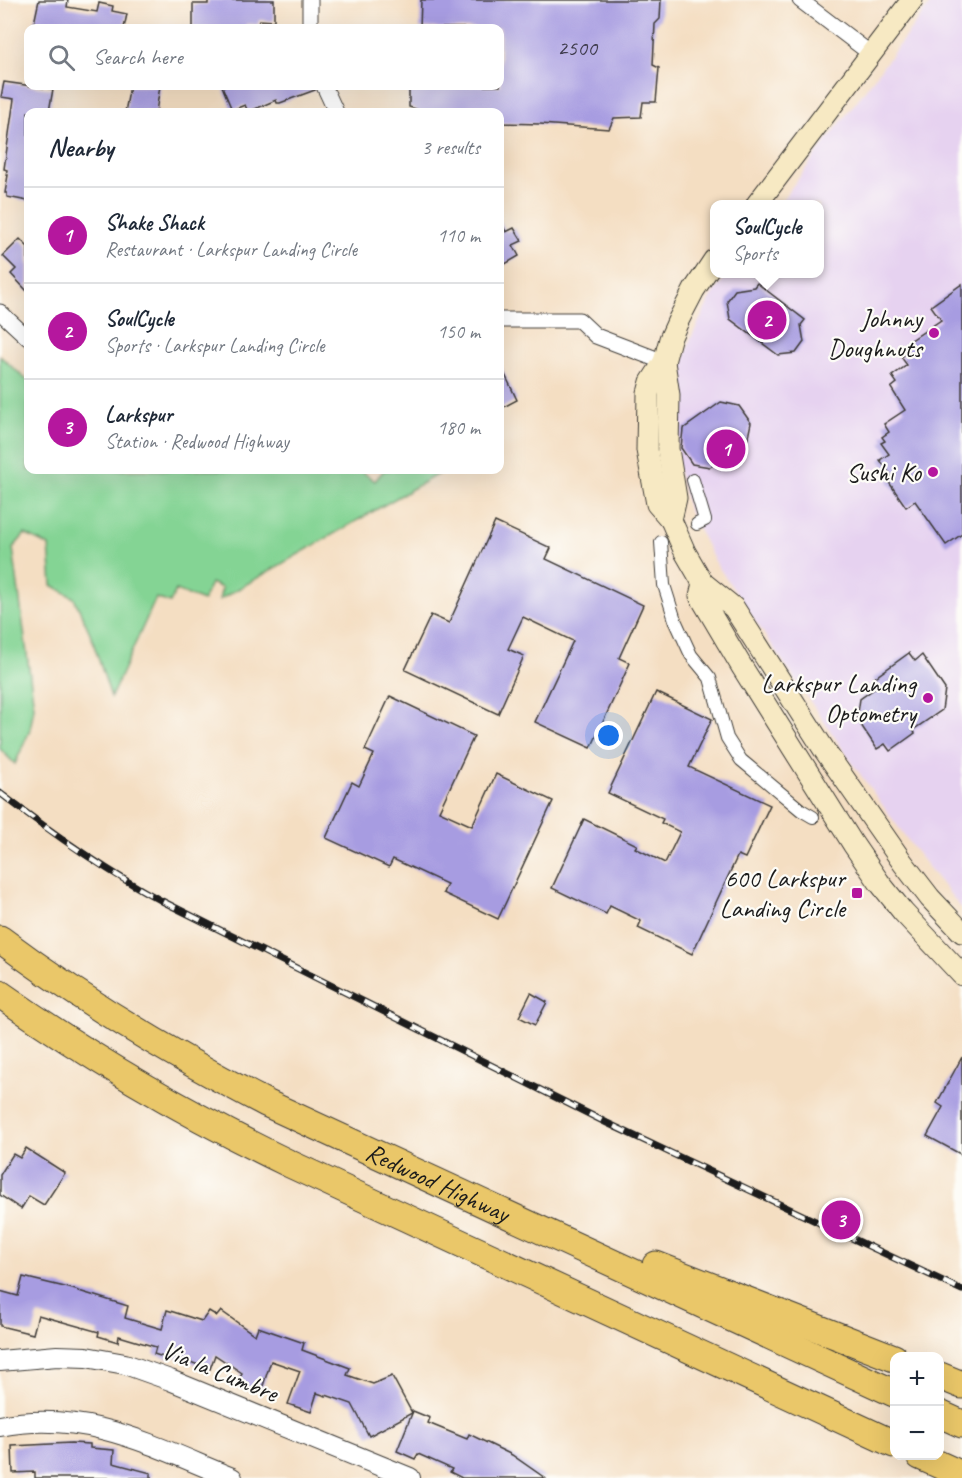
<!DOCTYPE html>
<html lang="en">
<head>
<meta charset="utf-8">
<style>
	:root { --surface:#fff; --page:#f2f2f3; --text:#1f2937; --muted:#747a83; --line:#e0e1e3; --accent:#b5179e }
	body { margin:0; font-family:Caveat,sans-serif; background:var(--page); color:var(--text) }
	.controls { position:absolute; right:18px; bottom:18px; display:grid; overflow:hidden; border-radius:12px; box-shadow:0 6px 24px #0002 }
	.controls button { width:54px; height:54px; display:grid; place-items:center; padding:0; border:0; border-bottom:2px solid var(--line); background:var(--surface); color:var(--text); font:30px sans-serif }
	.you { position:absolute; left:609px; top:736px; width:21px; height:21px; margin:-15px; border:4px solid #fff; border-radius:50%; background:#1a73e8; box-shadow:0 0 0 9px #1a73e833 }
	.badge { display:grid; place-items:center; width:39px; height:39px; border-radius:50%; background:var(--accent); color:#fff; font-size:20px; font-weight:700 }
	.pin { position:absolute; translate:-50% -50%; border:3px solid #fff; box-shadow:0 2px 6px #0006 }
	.popup { position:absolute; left:710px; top:200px; width:114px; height:78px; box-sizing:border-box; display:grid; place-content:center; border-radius:12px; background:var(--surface); filter:drop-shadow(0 2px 4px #0005); font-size:20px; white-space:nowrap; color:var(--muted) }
	.popup b { font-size:22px; color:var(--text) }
	.popup::after { content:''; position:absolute; left:50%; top:100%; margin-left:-12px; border:12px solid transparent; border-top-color:var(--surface) }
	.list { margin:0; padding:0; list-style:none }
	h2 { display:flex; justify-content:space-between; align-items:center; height:78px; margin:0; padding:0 24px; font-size:26px }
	h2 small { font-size:20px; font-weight:400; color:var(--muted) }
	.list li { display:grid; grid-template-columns:39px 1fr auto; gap:18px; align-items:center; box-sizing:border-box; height:96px; padding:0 24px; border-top:2px solid var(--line) }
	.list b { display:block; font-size:22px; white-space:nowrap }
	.list p { margin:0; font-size:20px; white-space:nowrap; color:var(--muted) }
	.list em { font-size:20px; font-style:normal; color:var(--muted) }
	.icon { flex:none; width:33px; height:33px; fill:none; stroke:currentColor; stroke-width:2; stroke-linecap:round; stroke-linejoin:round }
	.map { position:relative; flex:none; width:962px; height:1478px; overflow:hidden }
	.search { position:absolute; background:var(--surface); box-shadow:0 6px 24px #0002; left:24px; top:24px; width:480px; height:66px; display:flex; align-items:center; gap:15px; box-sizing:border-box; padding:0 21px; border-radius:12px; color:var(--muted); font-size:22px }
	.panel { position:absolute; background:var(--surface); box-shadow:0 6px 24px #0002; left:24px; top:108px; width:480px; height:366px; border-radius:12px }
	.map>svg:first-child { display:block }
</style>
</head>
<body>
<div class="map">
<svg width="962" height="1478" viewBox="0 0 962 1478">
	<rect width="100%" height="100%" fill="#fdfcf7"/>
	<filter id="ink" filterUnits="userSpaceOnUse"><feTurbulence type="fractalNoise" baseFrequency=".0167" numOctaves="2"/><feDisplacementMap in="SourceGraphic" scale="12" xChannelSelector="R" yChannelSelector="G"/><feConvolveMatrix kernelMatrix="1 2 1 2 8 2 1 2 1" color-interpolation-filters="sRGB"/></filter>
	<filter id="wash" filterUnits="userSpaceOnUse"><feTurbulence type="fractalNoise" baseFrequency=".008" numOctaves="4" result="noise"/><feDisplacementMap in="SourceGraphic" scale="24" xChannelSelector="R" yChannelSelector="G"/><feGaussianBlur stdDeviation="1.35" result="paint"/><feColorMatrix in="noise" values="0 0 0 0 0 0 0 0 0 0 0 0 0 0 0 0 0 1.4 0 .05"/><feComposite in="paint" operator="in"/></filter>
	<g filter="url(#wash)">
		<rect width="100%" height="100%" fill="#f4dec2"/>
		<path fill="#e6d2f0" d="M933,0H962V909L917,853L855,767L715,562L688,509L677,465V396L682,365L691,338L710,299L727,274H819V204H779Z"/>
		<path fill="#84d494" stroke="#507858" stroke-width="1.5" d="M0,356L28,381V470H360L375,481L384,470H445L219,600L222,588L211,583L203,601L176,590L170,603L156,598L111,697L90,633L74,598L52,585L49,546L25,534L13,548L34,707L30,730L15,764L0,749Z"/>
		<g id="blocks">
			<g fill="#a79ce1">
				<path d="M39,0H68L67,7L97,12L99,3L113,6L112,11L127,14L124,28H33Z"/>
				<path d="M208,0H274V21L259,20L258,25L246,24V28H193V4H208Z"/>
				<path d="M421,0H661L660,19L655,24L653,65L659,68L656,102H643L641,117L614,118L609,129L540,124L500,123V112H417L416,109L409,107V86H500V28H420Z"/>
				<path d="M4,82L53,89L49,112H28V201L7,197V193H5L8,175H6L7,170L4,169L14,99L1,97Z"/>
				<path d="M130,86H160L156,112H125Z"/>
				<path d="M222,86H314L315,90L280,103H277L276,100L248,112L245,105L232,110Z"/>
				<path d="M500,220L506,232L514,228L522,241L513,245L519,256L500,267Z"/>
				<path d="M20,239L28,247V292L11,274L16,269L3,256Z"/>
				<path d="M757,283L805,320L801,325L804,342L796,353L778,355L730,319L727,301L735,290L754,287Z"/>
				<path d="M962,284V534L946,545L915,501L906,507L888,481L893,478L880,460L889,454L881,443L885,441L882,437L889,432L884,424L905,410L891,388L897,383L892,376L907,365L901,357L909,352L904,345L941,320L931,306Z"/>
				<path d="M500,364L517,400L500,409Z"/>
				<path d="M721,402L739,406L751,423L747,442L710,467L692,464L681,448L683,429Z"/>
				<path d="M495,522L551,548L546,559L643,605L619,658L630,663L591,748L535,722L573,641L523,617L508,649L524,656L498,714L405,670L431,615L449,623Z"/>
				<path d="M909,653L915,661L922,655L945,689L942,710L913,730L915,733L890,751L885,744L877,749L857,719L860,699L878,686L873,679Z"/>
				<path d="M656,692L712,719L689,767L770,805L745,858L738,855L692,954L638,928L641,921L610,906L606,914L552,888L584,819L637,845L635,848L665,863L680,832L661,823L663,819L608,793Z"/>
				<path d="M390,696L474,736L439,811L472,826L496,774L553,801L498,919L443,893L447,884L393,859L389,867L326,838L352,782L359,786L374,754L365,750Z"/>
				<path d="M531,993L547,1002L535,1025L519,1017Z"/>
				<path d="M962,1057V1155L927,1136L943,1107L937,1103Z"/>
				<path d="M26,1148L65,1173L44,1205L29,1196L21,1209L0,1195V1175L13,1154L20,1158Z"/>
				<path d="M23,1277L69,1288L128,1306L125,1318L162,1329L167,1310L202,1321L209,1311L217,1316L221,1311L255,1335L258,1327L304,1343L302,1350L350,1368L347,1375L373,1384L392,1376L412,1413L369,1436L352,1404L326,1395V1396L317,1393L311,1412L288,1404L300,1371L271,1361L261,1392L238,1384L242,1373L215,1355L210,1369L170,1355L169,1359L154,1354L156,1347L119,1336L118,1342L98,1336L99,1332L38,1315L33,1334L0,1326V1291L18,1296Z"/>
				<path d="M413,1411L430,1418L428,1423L467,1439L469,1434L512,1455L545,1478H462L450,1472L452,1469L418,1454L415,1459L397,1451Z"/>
				<path d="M71,1443L90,1444V1448L114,1450L113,1463L151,1473V1478H35V1472L13,1473L12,1446Z"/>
			</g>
		</g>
	</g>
	<g filter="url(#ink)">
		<use href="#blocks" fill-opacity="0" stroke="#3c3935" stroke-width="1.5"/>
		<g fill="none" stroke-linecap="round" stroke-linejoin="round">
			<defs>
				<g id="pedestrian">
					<path d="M693,480L705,520L697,524"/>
					<path d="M661,542L664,585L675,620L691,655L710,678L727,738L741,760L801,810L813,817"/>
				</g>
				<g id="minor">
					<path d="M310,0V28"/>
					<path d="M800,0L871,54"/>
					<path d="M324,86L336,112"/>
					<path d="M0,312L28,338"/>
					<path d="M500,320H579L596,336L664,362"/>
				</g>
				<g id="tertiary">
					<path d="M0,1361L57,1356L86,1357L125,1364L170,1380L410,1478"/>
					<path d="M0,1426C87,1409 153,1446 232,1478"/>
				</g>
				<g id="secondary">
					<path d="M757,204L912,0"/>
					<path d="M714,260L694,290L679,319L670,339L664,362L651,382L648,393L647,450L657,504L671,520L685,552L703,583L734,608L825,751L903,863L930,898L962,932"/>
					<path d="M664,362L669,395L668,449L676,498L671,520"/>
					<path d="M703,583L700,596L742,667L853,844L879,882L903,912L962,975"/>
				</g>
				<g id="motorway">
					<path id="s1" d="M0,939C84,1002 173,1055 266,1103L894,1393"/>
					<path d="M0,994C92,1059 188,1115 290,1164L894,1444"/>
					<path d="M656,1265L894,1358"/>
					<path d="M940,1376L962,1385"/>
					<path d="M940,1414L962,1424"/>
					<path d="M920,1456L962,1475"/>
				</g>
			</defs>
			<use href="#pedestrian" stroke="#3c3935" stroke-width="14"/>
			<use href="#minor" stroke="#3c3935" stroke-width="17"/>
			<use href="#tertiary" stroke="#3c3935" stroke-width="22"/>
			<use href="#secondary" stroke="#3c3935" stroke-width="23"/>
			<use href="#motorway" stroke="#3c3935" stroke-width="29"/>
			<use href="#pedestrian" stroke="#fff" stroke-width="12"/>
			<use href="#minor" stroke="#fff" stroke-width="15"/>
			<use href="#tertiary" stroke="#fff" stroke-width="20"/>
			<use href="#secondary" stroke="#f7e9c3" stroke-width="21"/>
			<use href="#motorway" stroke="#eac769" stroke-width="27"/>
			<defs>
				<path id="rail" d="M0,793C52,833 104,870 162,901L607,1123L962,1290"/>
			</defs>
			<use href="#rail" stroke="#1c1c1c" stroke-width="7"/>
			<use href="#rail" stroke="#fdfcf7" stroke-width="4.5" stroke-dasharray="14" stroke-linecap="butt"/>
		</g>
	</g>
	<g fill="#b5179e" stroke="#fdfcf7" stroke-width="2">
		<circle cx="934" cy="333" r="6"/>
		<circle cx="933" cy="472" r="6"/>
		<circle cx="928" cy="698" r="6"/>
		<rect x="851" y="887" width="12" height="12" rx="3"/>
	</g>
	<g text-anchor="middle" stroke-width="4.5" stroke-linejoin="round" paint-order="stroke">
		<g font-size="22" fill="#3f3c4d">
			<text x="577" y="55">2500</text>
		</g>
		<g font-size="26" fill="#1c1c1c" stroke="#fdfcf7" text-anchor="end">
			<text x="922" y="327">Johnny<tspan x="922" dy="30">Doughnuts</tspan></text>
			<text x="921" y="481">Sushi Ko</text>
			<text x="916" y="692">Larkspur Landing<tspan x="916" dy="30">Optometry</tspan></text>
			<text x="845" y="887">600 Larkspur<tspan x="845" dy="30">Landing Circle</tspan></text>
		</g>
		<g font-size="26" fill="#1c1c1c" stroke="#fdfcf7">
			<text dy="9" stroke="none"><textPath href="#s1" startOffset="502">Redwood Highway</textPath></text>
			<text transform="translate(220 1371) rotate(22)" y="9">Via la Cumbre</text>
		</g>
	</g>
</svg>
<div class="controls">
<button>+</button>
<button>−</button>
</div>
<div class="you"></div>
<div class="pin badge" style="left:726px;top:449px">1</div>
<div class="pin badge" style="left:767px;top:320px">2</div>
<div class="popup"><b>SoulCycle</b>Sports</div>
<div class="pin badge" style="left:841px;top:1220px">3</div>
<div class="search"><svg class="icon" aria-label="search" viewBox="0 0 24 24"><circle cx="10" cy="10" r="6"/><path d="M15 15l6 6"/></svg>Search here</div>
<section class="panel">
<h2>Nearby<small>3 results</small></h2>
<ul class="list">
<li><span class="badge">1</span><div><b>Shake Shack</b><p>Restaurant · Larkspur Landing Circle</p></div><em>110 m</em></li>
<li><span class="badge">2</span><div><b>SoulCycle</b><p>Sports · Larkspur Landing Circle</p></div><em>150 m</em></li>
<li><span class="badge">3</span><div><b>Larkspur</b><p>Station · Redwood Highway</p></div><em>180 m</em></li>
</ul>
</section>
</div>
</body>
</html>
